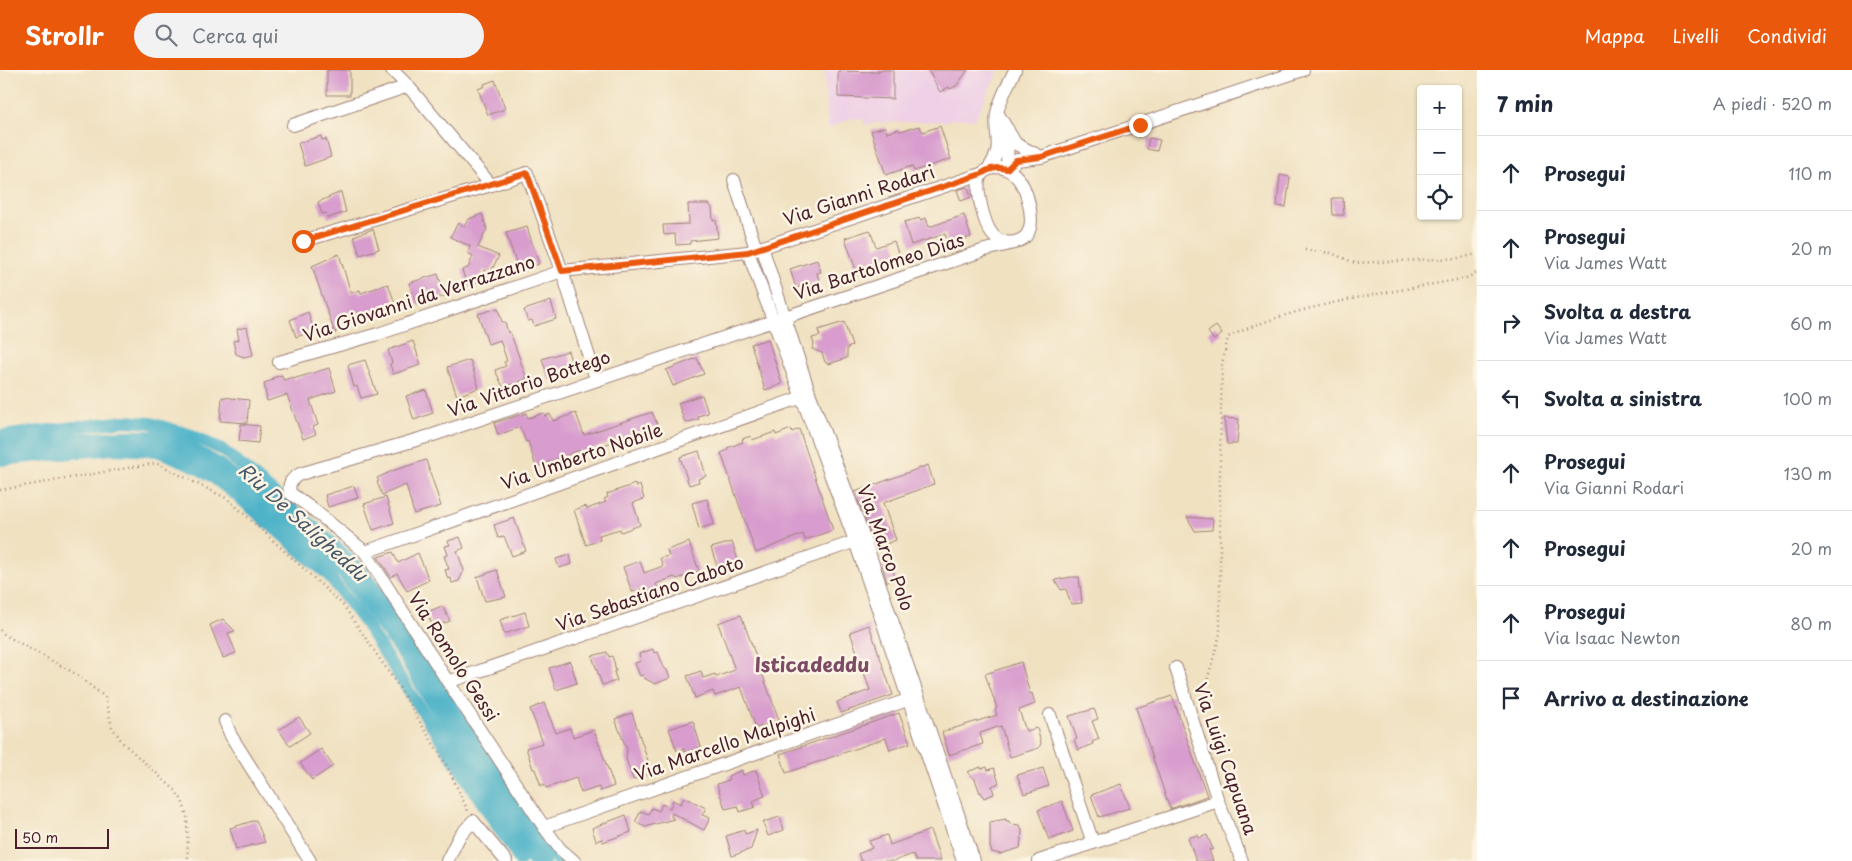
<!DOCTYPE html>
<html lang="it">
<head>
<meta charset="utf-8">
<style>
	:root { --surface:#fff; --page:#f2f2f3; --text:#1f2937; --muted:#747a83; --line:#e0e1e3; --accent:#ea580c }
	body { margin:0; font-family:"Playpen Sans",sans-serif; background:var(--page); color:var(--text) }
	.controls { position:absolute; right:15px; top:15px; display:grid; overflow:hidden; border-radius:5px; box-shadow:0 1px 4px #0004 }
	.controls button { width:45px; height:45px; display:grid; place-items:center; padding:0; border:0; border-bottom:1px solid var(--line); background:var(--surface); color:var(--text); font:25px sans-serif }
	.scale { position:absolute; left:15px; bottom:12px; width:94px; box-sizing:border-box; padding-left:5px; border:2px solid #4a1f2b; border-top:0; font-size:14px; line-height:18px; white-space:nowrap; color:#4a1f2b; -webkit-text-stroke:4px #fcf5e5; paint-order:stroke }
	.stop { position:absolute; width:15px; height:15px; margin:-11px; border:4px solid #ea580c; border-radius:50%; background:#fff }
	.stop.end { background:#ea580c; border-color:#fff; box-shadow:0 1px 5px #0008 }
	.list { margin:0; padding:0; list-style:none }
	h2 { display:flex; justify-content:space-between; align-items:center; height:65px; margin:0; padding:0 20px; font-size:21px }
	h2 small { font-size:16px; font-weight:400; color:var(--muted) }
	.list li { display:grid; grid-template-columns:32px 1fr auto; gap:15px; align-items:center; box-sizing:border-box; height:75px; padding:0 20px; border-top:1px solid var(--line) }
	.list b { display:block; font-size:19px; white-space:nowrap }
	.list p { margin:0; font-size:16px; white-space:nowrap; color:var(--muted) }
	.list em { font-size:16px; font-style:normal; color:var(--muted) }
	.icon { flex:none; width:28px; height:28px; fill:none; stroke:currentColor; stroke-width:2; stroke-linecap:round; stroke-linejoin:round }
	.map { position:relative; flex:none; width:1477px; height:791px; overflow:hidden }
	header { display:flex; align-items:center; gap:30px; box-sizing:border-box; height:70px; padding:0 25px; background:var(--accent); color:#fff }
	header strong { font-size:24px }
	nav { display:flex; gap:28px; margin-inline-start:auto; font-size:18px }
	.search { width:350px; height:45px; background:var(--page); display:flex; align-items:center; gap:12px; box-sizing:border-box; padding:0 18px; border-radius:28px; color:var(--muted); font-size:19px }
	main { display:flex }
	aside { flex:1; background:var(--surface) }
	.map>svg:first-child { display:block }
</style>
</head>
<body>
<header>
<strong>Strollr</strong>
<div class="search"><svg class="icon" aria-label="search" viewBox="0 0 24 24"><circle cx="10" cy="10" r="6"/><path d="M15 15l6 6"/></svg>Cerca qui</div>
<nav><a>Mappa</a><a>Livelli</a><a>Condividi</a></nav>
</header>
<main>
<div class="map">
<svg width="1477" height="791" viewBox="0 0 1477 791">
	<rect width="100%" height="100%" fill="#fcf5e5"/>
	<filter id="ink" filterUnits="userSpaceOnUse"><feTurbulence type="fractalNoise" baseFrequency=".02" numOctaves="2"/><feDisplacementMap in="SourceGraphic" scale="10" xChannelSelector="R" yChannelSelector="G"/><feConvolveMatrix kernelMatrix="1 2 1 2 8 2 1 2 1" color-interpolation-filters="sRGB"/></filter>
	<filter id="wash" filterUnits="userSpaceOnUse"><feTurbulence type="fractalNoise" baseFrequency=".0096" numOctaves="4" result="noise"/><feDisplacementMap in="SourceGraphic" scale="20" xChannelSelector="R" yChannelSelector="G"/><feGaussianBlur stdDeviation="1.12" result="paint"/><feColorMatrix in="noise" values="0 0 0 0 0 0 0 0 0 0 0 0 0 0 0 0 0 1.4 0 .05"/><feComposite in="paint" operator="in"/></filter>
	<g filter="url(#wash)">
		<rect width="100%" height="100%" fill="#f0e1c1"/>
		<path fill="#efd0e6" d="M824,0H999L975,49H949V51L875,53L865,55L863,49L852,48L828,59Z"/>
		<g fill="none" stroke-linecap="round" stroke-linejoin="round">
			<g stroke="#49b1c7" stroke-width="12">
				<path d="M0,366L125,351L151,353L192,365L224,381L319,461L358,497L374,516L544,775L558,791"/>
				<path d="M0,390L113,379L157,381L192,395L211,406L237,426L328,505L364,552L520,791"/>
			</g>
			<path stroke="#49b1c7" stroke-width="22" d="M0,381L54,375L128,371H170L216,398L347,500L407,582L480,705L539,791"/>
		</g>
		<g id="blocks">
			<g fill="#d89dce">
				<rect x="327" y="0" width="23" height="25"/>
				<path d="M878,0H893V29L838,27V1L878,2Z"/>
				<path d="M928,0H968L956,16L950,19L949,17L940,22Z"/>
				<path d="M495,10L505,39L488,45L478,19L485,16L484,14Z"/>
				<path d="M919,56L923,62L940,56L951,89L914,101L912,96L886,105L871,61L885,57L887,63L898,59L900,61Z"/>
				<path d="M321,66L322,70L326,69L331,87L305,96L298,73Z"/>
				<path d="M1149,68L1160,70L1157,81L1147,79Z"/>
				<path d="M1280,105L1290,107L1286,137L1277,136Z"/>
				<path d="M968,117L971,127L961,131L957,120Z"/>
				<path d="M341,122L346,142L328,148L326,143L322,144L318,132Z"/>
				<path d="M1332,128H1343L1344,145H1333Z"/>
				<path d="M688,134H709L712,138L713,150H716L718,168L690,171V174L676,175L675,164L664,165L663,155L689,154Z"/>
				<path d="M482,144L487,159L478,177L499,186L490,203L484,200L478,212L467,215L462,200L468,198L473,186L468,183L470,176L450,167L458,153L464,156L469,149Z"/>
				<path d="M964,145L971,167L948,174L945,164L911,175L904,152L920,148V150L926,148L929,157Z"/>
				<path d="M527,157L539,194L519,201L506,163Z"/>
				<path d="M373,159L379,179L360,185L354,166Z"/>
				<path d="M870,160L876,177L894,171L900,189L857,203L845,168Z"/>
				<path d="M339,184L351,223L360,220L361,223L388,214L396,236L368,245V244L361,246L360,245L341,252L335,264L312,196Z"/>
				<path d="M817,190L821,202L817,203L819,211L796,218L790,199Z"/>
				<path d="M438,204L445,226L417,235L409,213Z"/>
				<path d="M551,231L556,249L534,256L532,250L528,251L524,240Z"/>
				<path d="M498,238L502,252H505L508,263L510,262L527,309L503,317L495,300L506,296L504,292L507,291L500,270L488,274L478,244Z"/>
				<path d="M308,242L314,261L296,267L290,250Z"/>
				<path d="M844,252L852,276L847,278V288L829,294L825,292L822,283L812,279L814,274L812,268L820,266L818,260Z"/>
				<path d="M1216,256L1222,264L1214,270L1208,262Z"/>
				<path d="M247,257L253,285L244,287L236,284L233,271L239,270L237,259Z"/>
				<path d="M768,269L782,314L765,320L751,274Z"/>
				<path d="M413,271L421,295L393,304L390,294L392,293L388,280Z"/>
				<path d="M568,281L574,301L549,310L542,289Z"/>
				<path d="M697,288L704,304L673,316L666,300Z"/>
				<path d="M365,290L377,324L361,328L357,316L354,317L348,295Z"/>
				<path d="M470,290L479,318L457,326L447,297Z"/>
				<path d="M329,298L336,321L310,330L318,355L313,357L316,364L303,369L287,325L267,331L264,313L273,310L272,308L282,305L283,310L293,307V309Z"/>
				<path d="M426,320L433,343L414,350L406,326Z"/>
				<path d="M702,325L708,343L698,346L699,349L685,353L678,333Z"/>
				<path d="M222,327L249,330L247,353L220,351Z"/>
				<path d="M652,342L658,356L581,383L580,380L536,397L528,371L526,372L520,357L498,365L494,353L526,343L528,348L544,343L545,346L550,344L553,351L576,343L584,365Z"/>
				<path d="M1224,348L1239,349L1237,374H1227Z"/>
				<path d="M241,354L260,356L258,373L239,371Z"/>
				<path d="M791,359L792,362L799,359L833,460L805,470L803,464L756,483L721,383L728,380L727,378L743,372L742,369L751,366L752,370L775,362L776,365Z"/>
				<path d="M699,381L706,406L698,409L699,412L689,415L680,387Z"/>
				<path d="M426,390L441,436L414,444L406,415L382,425L377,412L379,411L377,408L392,401Z"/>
				<path d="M928,395L934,414L883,433L896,470L876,478L855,422Z"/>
				<path d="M635,414L636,417L640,415L644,429L633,433L640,455L621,462L620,459L599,465L600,470L586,475L574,440L586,436L587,439L606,432L604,429L608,427L607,424Z"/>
				<path d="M354,416L358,428L328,437L325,425Z"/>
				<path d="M386,427L394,453L373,460L364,434Z"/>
				<path d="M707,429L714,454L699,459L692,433Z"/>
				<path d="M1187,447L1213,449L1212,460L1195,461Z"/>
				<path d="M514,448L526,481L512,486L504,466L498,468L494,455Z"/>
				<path d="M460,467L464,478L457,481L464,500L459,511L452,513L451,508L448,509L445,500L449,499L444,486L448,485L445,476L450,475L448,471Z"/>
				<path d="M689,472L699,501L677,509L674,507L656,514L658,518L643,524L642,519L632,522L623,497L640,491L644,503L663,496L660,488L669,486L667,480Z"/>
				<path d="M732,472L739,493L719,502L711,478Z"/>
				<path d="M393,482L398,493L418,483L429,510L407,521L397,503L391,507L378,487Z"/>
				<path d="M570,485L572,494L559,498L556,489Z"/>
				<path d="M890,493L896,509L887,512L882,495Z"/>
				<path d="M497,500L506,527L485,531L477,507Z"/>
				<path d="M1071,507H1079L1082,533L1071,534L1066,519L1061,520L1055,510Z"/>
				<path d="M442,536L450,551L433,557L427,542Z"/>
				<path d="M525,542L529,556L504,564L500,550Z"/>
				<path d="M741,545L779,650L756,658L741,617L715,626L713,621L695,628L687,606L701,601L703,608L715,604L716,607L735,600L718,553Z"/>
				<path d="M223,549L235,561L228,563L236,583L223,588L210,555Z"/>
				<path d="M869,555L893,625L841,643L837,632L870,620L850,562Z"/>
				<path d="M653,579L654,583L658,582L664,598L667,600L670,608L655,614L644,608L643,605L640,606L635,593L641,591L639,584Z"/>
				<path d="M607,582L609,587L612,586L615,595H614L616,601L614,602L617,611L602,615L592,586Z"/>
				<path d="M570,591L577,613L556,620L549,598Z"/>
				<path d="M1021,592L1030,624L1032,623L1035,634L1019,640L1026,661L1037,658L1041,673L1039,678L1010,687L1001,656L980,663L983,674L949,685L942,662L997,645L995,639L997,638L985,604Z"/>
				<path d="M1172,626L1207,726L1170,739L1136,638Z"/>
				<path d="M544,633L556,663L570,658L573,667L594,660L614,716L600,721L599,717L581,723L576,708L546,718L544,714L541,716L535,699H533L526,678L543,673L530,639Z"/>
				<path d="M1094,639L1098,649L1092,651L1099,669L1092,672L1093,674L1078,680L1074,670L1077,669L1069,646Z"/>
				<path d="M632,643L652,703L633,710L626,689L627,680L615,649Z"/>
				<path d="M899,643L910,673L890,680L886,668L786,703L780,684Z"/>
				<path d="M299,647L310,663L290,676L279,660Z"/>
				<path d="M693,651L701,677L685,682L684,679L677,681L669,659Z"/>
				<path d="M321,679L333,696L312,710L300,693Z"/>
				<path d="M981,697V699L987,697L988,700L994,698L999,713L992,716L994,724L984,728L981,722L980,723L975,709L967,702Z"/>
				<path d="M1043,698L1049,716L1024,724L1017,705Z"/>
				<path d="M742,700L743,705L756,700L765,726L753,731L755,737L740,742L738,736L725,739L717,714L729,710L728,706Z"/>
				<path d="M1121,714L1130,738L1099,747L1091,725Z"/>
				<path d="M684,727L706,738L702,745L710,748L704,760L672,743L671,747L674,749L645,757L635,752L641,741L648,744L652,738L659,741L662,734L670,738L673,730L681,734Z"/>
				<path d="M1062,731L1073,761L1049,770L1038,740Z"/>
				<path d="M626,745L631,762L603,772L602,769L596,771L592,758Z"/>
				<path d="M780,747L784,760L768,766L763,752Z"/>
				<path d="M1006,749V751H1009L1010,754L1020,755L1022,761L1020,778L1000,784L992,782L990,777V752Z"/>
				<path d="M256,750L265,772L236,779L230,758Z"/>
				<path d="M744,760L745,764L757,760L751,779L732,786L726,766Z"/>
				<path d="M930,760L941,791H916L913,784L894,791H861L858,784L872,778L869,771L887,765L890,775Z"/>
				<path d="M1198,765L1199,768L1207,765L1213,779L1209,780L1213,791H1196L1188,768Z"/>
			</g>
		</g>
	</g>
	<g filter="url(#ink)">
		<use href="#blocks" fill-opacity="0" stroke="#9d8076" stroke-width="1"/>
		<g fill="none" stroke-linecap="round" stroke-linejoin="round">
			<defs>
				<g id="minor">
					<path d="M392,0L408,16L491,115L527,103L562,201L596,309"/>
					<path d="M998,44L1016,74L1041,87"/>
					<path d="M293,55L408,16"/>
					<path d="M998,97C1005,98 1010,100 1015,105C1027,116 1037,153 1026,166C1017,175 1000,175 992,164C984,154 974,116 981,105C985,99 992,98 998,97Z"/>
					<path d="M988,99C1006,74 993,68 997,43C1000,29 1009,13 1015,0"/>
					<path d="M1007,99L1017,90L1041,87L1303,0"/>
					<path d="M1007,99L1008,60"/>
					<path d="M734,110L756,179"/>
					<path d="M303,171L491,115"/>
					<path d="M762,177L810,325L864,468L974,791"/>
					<path d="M748,182L855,471L963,791"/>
					<path d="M279,292L378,264L562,201L748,182L981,104"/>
					<path d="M365,482L808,325"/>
					<path d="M1176,598L1218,731L1242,791"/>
					<path d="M448,612L862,469"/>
					<path d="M1050,645L1093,773"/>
					<path d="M225,651L231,666L310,791"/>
					<path d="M544,757L916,627"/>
					<path d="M447,791L459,767L473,751L506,791"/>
					<path d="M574,791L560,779L544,757L448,612L365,482L315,441L290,423C288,413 291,409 300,404L433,365L985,180L1014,173"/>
					<path d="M1039,791L1218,731"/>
				</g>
			</defs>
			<use href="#minor" stroke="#9d8076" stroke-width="14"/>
			<g stroke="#9d8076" stroke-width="2.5" stroke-dasharray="1 4" stroke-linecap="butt">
				<path d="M1305,180L1331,183L1355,193L1460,188L1477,184"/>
				<path d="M0,420L156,393L228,429L343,535L399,617L449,700L468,741"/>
				<path d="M0,560L5,565L74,603L105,627L112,657L123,673L175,720L182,730L187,746L188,791"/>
				<path d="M1201,633L1220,564V390L1222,294L1228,267C1302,232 1386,224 1466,208L1477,203"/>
			</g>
			<use href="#minor" stroke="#fff" stroke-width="12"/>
		</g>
	</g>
	<g fill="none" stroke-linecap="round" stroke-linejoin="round" filter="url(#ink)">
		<path stroke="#ea580c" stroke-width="6" d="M303,171L527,103L562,201L748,182L981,104C990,98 997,97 1007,99L1016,90L1041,87L1140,55"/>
	</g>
	<g text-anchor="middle" stroke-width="5" stroke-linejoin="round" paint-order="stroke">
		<g font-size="18" fill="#4a1f2b" stroke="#fcf5e5">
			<text transform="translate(859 126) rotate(-18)" y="6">Via Gianni Rodari</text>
			<text transform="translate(879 197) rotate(-18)" y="6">Via Bartolomeo Dias</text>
			<text transform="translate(419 229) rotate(-18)" y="6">Via Giovanni da Verrazzano</text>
			<text transform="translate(529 314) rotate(-19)" y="6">Via Vittorio Bottego</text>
			<text transform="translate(582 387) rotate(-19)" y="6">Via Umberto Nobile</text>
			<text transform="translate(885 478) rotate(70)" y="6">Via Marco Polo</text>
			<text transform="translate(650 524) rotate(-19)" y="6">Via Sebastiano Caboto</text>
			<text transform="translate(453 587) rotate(57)" y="6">Via Romolo Gessi</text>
			<text transform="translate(725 675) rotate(-19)" y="6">Via Marcello Malpighi</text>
			<text transform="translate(1225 689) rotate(71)" y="6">Via Luigi Capuana</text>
		</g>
		<g font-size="19" font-style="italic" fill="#4a5969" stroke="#fcf5e5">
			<text transform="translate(303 452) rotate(42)" y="7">Riu De Saligheddu</text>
		</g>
		<g font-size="20" font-weight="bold" fill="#7c4b64" stroke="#fcf5e5">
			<text x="812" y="602">Isticadeddu</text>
		</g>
	</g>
</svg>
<div class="controls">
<button>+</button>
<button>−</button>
<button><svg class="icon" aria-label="locate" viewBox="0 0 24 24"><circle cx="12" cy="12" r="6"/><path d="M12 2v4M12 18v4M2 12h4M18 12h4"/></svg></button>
</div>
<div class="scale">50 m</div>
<div class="stop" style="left:303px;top:171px"></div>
<div class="stop end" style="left:1140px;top:55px"></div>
</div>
<aside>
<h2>7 min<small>A piedi · 520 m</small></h2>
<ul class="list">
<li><svg class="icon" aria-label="ahead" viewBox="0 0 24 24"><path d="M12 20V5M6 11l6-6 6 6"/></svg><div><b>Prosegui</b></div><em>110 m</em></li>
<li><svg class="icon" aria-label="ahead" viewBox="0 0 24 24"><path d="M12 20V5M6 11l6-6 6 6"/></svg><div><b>Prosegui</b><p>Via James Watt</p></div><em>20 m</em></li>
<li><svg class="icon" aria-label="right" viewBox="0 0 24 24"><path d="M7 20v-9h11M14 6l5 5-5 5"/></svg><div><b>Svolta a destra</b><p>Via James Watt</p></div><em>60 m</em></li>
<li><svg class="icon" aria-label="left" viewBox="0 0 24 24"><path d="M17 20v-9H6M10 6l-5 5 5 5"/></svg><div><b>Svolta a sinistra</b></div><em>100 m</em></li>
<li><svg class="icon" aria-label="ahead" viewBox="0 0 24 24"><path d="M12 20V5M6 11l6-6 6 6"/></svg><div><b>Prosegui</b><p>Via Gianni Rodari</p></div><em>130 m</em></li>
<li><svg class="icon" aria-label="ahead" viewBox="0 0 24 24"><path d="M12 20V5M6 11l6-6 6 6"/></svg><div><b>Prosegui</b></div><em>20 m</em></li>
<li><svg class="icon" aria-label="ahead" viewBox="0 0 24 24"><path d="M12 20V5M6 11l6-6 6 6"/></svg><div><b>Prosegui</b><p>Via Isaac Newton</p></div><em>80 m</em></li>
<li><svg class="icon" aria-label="arrive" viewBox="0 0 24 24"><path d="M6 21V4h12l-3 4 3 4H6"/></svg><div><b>Arrivo a destinazione</b></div></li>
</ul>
</aside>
</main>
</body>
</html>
